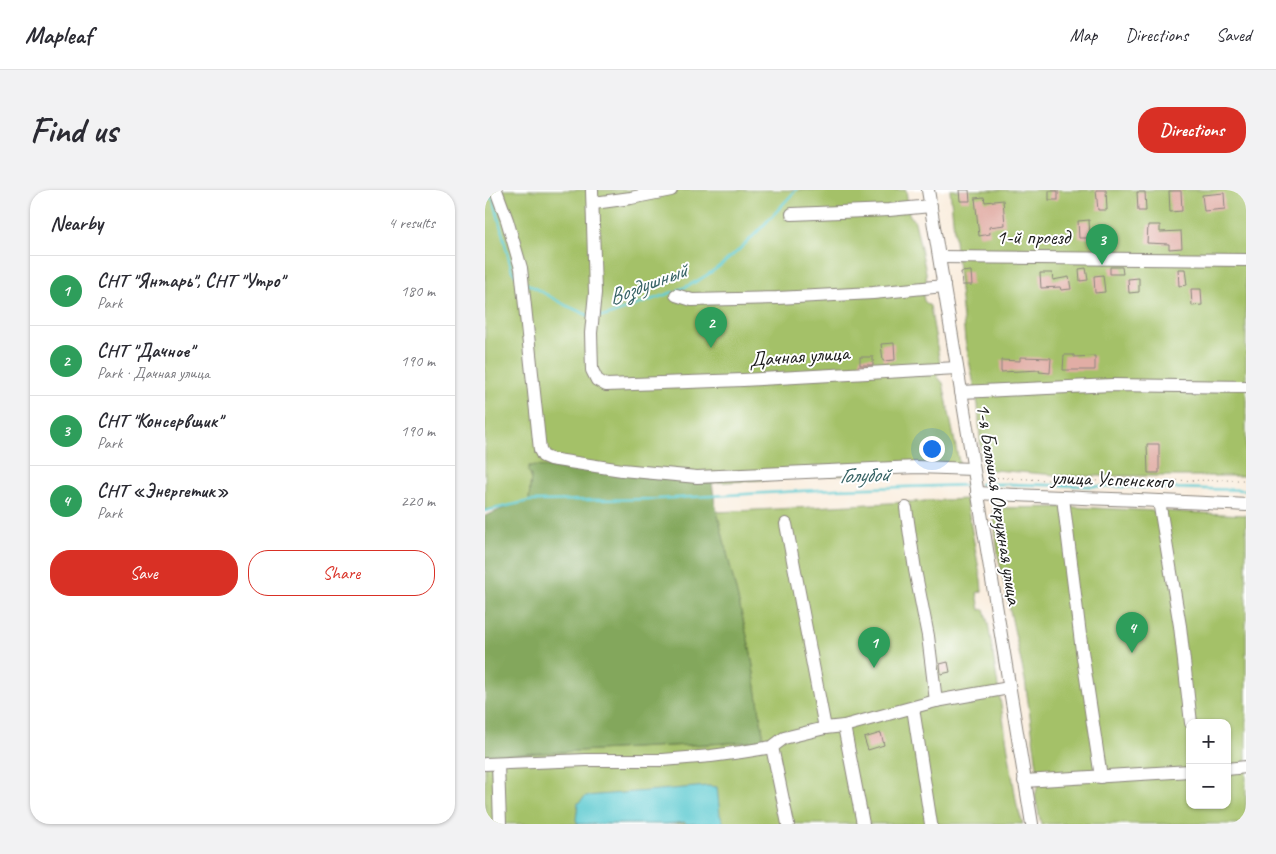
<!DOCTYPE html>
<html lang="en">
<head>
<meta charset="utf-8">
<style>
	:root { --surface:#fff; --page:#f2f2f3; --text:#2b2b33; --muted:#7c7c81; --line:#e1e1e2; --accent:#d93025 }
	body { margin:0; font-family:Caveat,sans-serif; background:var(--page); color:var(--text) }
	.controls { position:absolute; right:15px; bottom:15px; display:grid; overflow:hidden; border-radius:10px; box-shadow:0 1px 4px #0004 }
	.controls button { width:45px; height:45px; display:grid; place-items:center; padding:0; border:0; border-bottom:1px solid var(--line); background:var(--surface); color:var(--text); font:25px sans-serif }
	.you { position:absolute; left:446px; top:258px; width:18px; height:18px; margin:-12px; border:4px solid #fff; border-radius:50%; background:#1a73e8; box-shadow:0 0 0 8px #1a73e833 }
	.badge { display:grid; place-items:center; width:32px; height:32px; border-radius:50%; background:var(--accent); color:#fff; font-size:16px; font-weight:700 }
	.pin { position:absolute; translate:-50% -41px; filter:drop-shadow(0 1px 2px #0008) }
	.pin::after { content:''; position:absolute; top:26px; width:18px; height:15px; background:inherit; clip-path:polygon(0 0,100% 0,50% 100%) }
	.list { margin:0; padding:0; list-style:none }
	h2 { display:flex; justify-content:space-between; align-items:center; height:65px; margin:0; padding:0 20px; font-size:21px }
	h2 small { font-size:16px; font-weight:400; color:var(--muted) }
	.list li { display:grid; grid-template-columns:32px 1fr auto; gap:15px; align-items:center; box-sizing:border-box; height:70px; padding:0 20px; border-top:1px solid var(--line) }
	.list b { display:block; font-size:19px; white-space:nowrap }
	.list p { margin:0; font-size:16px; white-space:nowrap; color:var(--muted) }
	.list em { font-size:16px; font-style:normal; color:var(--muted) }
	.actions { display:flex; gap:10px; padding:15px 20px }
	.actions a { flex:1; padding:11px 0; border:1px solid var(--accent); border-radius:20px; text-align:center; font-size:18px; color:var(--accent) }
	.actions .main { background:var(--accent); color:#fff }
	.map { position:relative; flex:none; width:761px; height:634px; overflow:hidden; border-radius:20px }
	header { display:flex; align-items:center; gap:30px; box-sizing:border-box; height:70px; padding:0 25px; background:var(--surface); border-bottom:1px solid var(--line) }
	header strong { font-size:24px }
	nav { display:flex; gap:28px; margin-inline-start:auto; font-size:18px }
	.intro { display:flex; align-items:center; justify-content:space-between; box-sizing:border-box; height:120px; padding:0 30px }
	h1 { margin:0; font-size:35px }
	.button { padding:12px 22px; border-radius:20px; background:var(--accent); color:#fff; font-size:18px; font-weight:700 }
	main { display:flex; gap:30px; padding:0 30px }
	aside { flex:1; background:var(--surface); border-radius:20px; box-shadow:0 1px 4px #0004 }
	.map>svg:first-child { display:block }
</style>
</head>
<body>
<header>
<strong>Mapleaf</strong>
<nav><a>Map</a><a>Directions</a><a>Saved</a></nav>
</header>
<div class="intro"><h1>Find us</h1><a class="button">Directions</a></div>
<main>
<aside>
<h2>Nearby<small>4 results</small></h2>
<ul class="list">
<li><span class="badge" style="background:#2e9e5b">1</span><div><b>СНТ &quot;Янтарь&quot;, СНТ &quot;Утро&quot;</b><p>Park</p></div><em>180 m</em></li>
<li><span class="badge" style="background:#2e9e5b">2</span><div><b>СНТ &quot;Дачное&quot;</b><p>Park · Дачная улица</p></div><em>190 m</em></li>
<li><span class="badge" style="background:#2e9e5b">3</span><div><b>СНТ &quot;Консервщик&quot;</b><p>Park</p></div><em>190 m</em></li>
<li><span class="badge" style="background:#2e9e5b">4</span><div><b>СНТ «Энергетик»</b><p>Park</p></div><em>220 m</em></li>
</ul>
<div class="actions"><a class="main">Save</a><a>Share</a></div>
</aside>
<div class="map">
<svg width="761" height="634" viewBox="0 0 761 634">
	<rect width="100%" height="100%" fill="#fff"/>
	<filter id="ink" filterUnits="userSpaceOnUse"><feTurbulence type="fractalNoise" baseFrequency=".02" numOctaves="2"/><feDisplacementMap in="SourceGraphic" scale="10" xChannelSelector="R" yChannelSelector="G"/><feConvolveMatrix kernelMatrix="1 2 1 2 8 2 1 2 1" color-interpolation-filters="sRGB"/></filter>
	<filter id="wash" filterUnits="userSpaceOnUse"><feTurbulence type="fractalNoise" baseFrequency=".0096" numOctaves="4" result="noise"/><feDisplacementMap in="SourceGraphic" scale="20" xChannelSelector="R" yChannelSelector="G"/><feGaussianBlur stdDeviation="1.12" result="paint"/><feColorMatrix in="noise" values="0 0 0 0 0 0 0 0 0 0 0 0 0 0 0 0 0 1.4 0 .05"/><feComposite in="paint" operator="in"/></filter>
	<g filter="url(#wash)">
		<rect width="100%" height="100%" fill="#f9ecdb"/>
		<g fill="#a4c168" stroke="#606e42" fill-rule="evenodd">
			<path d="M0,0H421L424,24L430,32L441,82L442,99L438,105L439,111L445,116L456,179L455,183L452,186L458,193L475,277L227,293L178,290L121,282L45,276L46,286L44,311L0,321Z"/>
			<path d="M465,0H761V286H584L497,279L493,215L480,150Z"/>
			<path d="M481,309L496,390L497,401L492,403L495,420L499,419L503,433L532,616L538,634H0V566L279,551L266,463L232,322Z"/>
			<path d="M587,317L761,325V634H556L550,606L554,591L540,490L513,365L508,318ZM705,533H742V615H705Z"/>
		</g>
		<path fill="#83a75c" stroke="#50623c" d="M44,276C106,278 166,289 227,293L230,313L266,463L279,551L0,566V326L24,316L44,311L46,286L43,281Z"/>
		<path fill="#5dcad0" stroke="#3c7376" d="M223,596L232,597L235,625L239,633L237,634H202L200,632L182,634H93L91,630L93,613L101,606Z"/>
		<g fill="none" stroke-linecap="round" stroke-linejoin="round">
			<g stroke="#5dcad0" stroke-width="2.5">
				<path d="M0,2L9,11L27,81L31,85"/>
				<path d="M41,93L82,116L105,126"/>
				<path d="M193,100C240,82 278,36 311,0"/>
				<path d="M113,126H121L188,102"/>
				<path d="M495,294H523L761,300"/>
				<path d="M0,321L44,311L172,309L350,299L487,295"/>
			</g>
		</g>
		<g id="blocks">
			<g fill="#e1ada5">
				<path d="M474,0H484L485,11H475Z"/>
				<path d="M611,0H621L622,20H613Z"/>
				<rect x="564" y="1" width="9" height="9"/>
				<path d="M684,1H696L697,21L685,22Z"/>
				<path d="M652,2H660L661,21H653Z"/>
				<path d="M739,3L740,19L719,21L717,5Z"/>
				<path d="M499,7L500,12L518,10L520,35L504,37L505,44L494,46L490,8Z"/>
				<path d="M604,30L605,48H594L593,31Z"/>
				<path d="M663,35H675V42L696,41L697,58L684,59V54L662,53Z"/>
				<path d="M625,77H637L638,84H625Z"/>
				<path d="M601,78L603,90L595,91L594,79Z"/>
				<path d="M693,79H700L702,95L694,96Z"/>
				<path d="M486,81L487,95H477L476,82Z"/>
				<path d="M555,83H567L568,90L584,87L586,99L576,100L575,97L556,98Z"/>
				<path d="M618,85L620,102L610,103L609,86Z"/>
				<path d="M654,88V102L644,103L643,89Z"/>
				<path d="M706,99H716L717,115L707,116Z"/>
				<path d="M409,153L410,170L398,171L396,154Z"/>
				<path d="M579,165H589V167L610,166V180H578Z"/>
				<rect x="375" y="167" width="13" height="8"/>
				<path d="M535,167L566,168L565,183L554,182L555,180L516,182V170L535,171Z"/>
				<path d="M662,254H674V283H663Z"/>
				<path d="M463,472L465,482L456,484L455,474Z"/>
				<path d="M396,543L399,555L383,560L379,548Z"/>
			</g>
		</g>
	</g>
	<g filter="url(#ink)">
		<use href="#blocks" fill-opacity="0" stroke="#8a847c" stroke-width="1"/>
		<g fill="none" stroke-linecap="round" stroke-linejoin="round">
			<defs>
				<g id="minor">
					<path d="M11,0L22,30L36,78L55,260L58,266L65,269L137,280L212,287L432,277L488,279"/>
					<path d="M107,0L110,103L106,143L107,180L112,190L121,195L258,190L472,178"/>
					<path d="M443,0L547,634"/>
					<path d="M109,13L146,8L186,0"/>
					<path d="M307,24L404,20L446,16"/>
					<path d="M455,67L761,70"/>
					<path d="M191,105L207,110L292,108L388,103L459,96"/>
					<path d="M476,202L627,195L761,197"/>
					<path d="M492,303C582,308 671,310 761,315"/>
					<path d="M578,308L597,461L616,587"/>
					<path d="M674,311L695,436L706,533"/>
					<path d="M421,318L430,380L443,446L451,511"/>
					<path d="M301,334L340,538"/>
					<path d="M428,518L446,634"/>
					<path d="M359,536L378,634"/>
					<path d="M287,557L303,634"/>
					<path d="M0,574L101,570H178L226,566L256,562L287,557L299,548L340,538L359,536L451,511L524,498"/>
					<path d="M13,574L15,634"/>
					<path d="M742,579L761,577"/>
					<path d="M539,591L705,581"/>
				</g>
			</defs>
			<use href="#minor" stroke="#8a847c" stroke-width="14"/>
			<path stroke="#8a847c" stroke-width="1" stroke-dasharray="1 4" stroke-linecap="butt" d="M502,287L584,291L761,290"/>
			<use href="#minor" stroke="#fff" stroke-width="12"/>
		</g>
	</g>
	<g text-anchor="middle" stroke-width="4" stroke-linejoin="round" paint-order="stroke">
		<g font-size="21" fill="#1c1c1c" stroke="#fff">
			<text x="548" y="54">1-й проезд</text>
			<text transform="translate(314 166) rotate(-4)" y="7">Дачная улица</text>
			<text transform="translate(627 289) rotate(2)" y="7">улица Успенского</text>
			<text transform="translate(514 314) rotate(81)" y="7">1-я Большая Окружная улица</text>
		</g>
		<g font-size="22" font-style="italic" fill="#366264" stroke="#fff">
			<text transform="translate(162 93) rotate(-21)" y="8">Воздушный</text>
			<text transform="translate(379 284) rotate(-2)" y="8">Голубой</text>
		</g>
	</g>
</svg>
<div class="controls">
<button>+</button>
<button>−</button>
</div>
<div class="you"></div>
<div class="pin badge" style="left:389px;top:478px;background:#2e9e5b">1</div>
<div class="pin badge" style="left:226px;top:158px;background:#2e9e5b">2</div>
<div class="pin badge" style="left:617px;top:75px;background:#2e9e5b">3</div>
<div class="pin badge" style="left:647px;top:463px;background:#2e9e5b">4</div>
</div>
</main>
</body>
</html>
